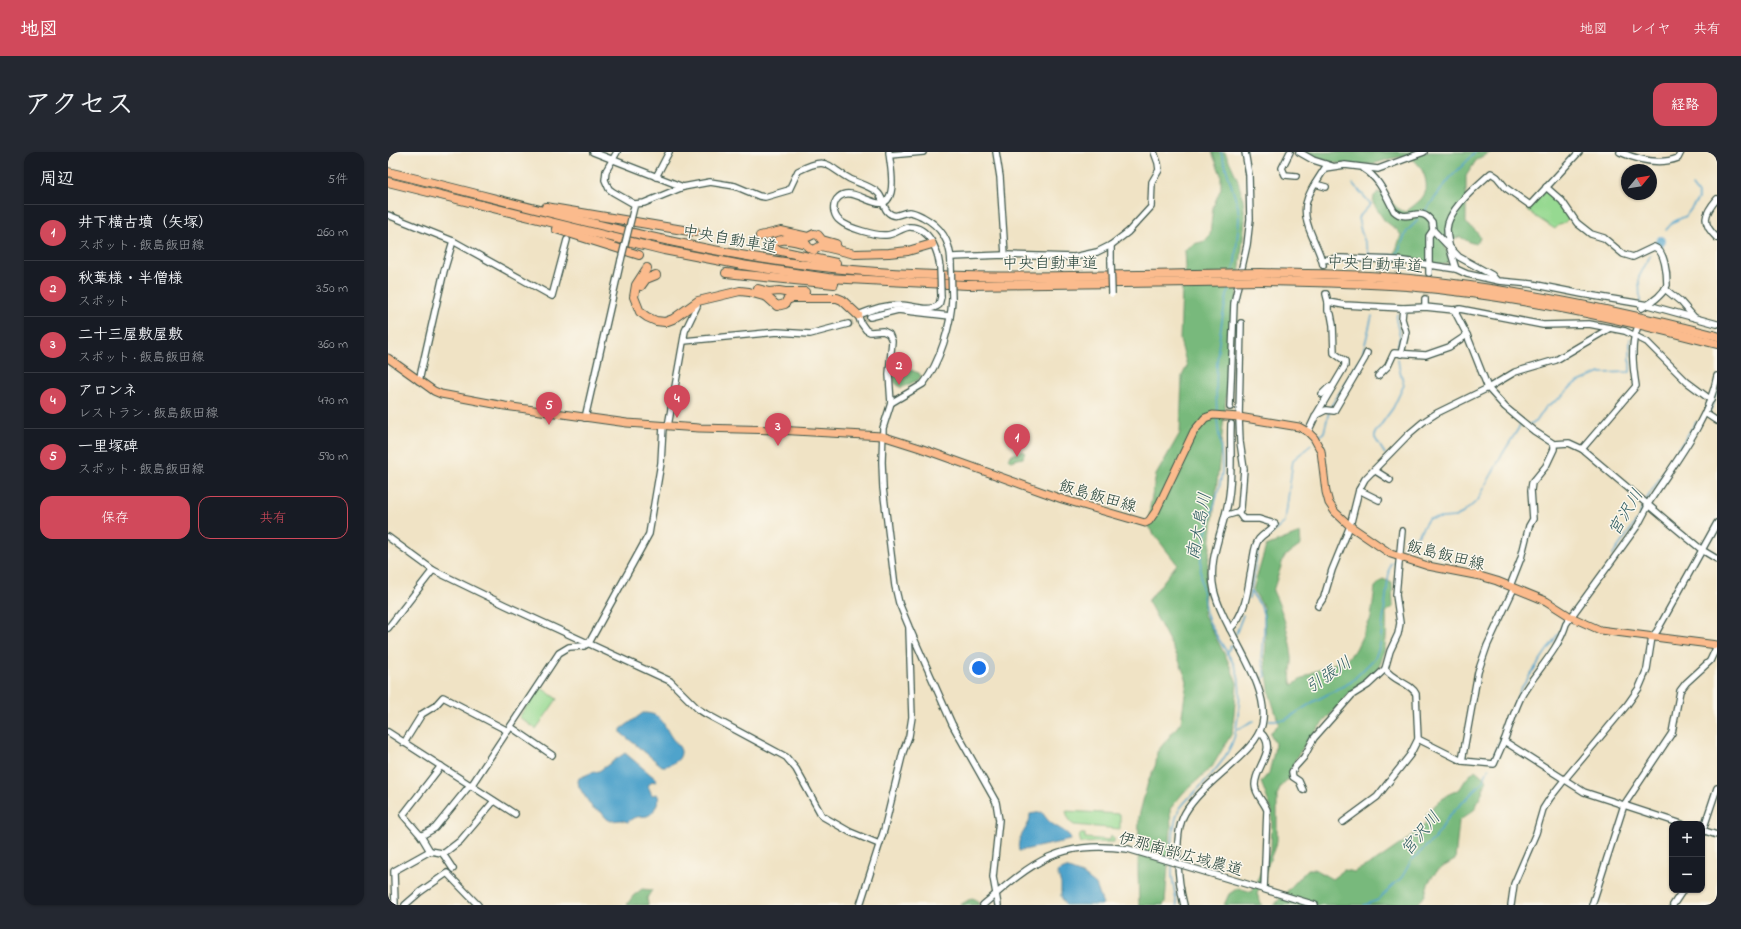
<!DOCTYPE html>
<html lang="ja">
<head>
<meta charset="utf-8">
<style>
	:root { --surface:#171b24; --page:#242831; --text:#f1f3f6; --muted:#9ea1a6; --line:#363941; --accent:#d1495b }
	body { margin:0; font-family:"Indie Flower","Klee One",sans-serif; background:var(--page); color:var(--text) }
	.controls { position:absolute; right:12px; bottom:12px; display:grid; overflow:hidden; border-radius:8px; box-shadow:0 1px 3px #0004 }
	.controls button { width:36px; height:36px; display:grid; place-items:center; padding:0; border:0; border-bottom:1px solid var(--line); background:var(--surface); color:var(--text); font:20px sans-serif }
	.compass { position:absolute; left:1233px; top:12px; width:36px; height:36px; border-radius:50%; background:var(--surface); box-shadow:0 1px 3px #0004; rotate:60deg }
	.you { position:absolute; left:591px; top:516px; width:14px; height:14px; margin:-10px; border:3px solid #fff; border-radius:50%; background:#1a73e8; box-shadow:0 0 0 6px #1a73e833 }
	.badge { display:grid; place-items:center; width:26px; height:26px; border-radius:50%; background:var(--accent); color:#fff; font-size:13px; font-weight:700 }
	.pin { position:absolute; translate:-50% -33px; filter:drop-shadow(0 1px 2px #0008) }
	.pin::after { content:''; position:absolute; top:21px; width:14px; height:12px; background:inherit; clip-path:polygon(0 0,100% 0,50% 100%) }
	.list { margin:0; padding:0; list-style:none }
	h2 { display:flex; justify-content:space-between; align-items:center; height:52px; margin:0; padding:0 16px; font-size:17px }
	h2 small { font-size:13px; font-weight:400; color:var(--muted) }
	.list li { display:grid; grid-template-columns:26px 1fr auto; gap:12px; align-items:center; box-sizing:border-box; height:56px; padding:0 16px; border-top:1px solid var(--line) }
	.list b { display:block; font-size:15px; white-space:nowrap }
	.list p { margin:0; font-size:13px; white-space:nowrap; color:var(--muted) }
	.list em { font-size:13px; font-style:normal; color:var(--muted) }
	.actions { display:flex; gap:8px; padding:12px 16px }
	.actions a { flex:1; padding:9px 0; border:1px solid var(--accent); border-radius:12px; text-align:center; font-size:14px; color:var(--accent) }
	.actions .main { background:var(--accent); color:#fff }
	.map { position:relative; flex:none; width:1329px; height:753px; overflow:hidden; border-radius:12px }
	header { display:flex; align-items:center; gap:24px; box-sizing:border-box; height:56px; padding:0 20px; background:var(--accent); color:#fff }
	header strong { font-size:19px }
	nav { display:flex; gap:22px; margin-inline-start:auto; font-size:14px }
	.intro { display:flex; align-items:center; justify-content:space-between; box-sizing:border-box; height:96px; padding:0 24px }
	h1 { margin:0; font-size:28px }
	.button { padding:10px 18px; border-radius:12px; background:var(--accent); color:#fff; font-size:14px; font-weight:700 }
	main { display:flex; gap:24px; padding:0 24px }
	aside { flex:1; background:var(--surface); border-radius:12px; box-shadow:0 1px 3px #0004 }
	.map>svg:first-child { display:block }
</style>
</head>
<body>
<header>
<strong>地図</strong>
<nav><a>地図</a><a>レイヤ</a><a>共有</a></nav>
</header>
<div class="intro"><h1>アクセス</h1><a class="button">経路</a></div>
<main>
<aside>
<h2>周辺<small>5件</small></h2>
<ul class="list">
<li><span class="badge">1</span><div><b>井下横古墳（矢塚）</b><p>スポット · 飯島飯田線</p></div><em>260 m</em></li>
<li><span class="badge">2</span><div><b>秋葉様・半僧様</b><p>スポット</p></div><em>350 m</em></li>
<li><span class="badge">3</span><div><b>二十三屋敷屋敷</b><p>スポット · 飯島飯田線</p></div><em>360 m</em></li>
<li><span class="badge">4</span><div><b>アロンネ</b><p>レストラン · 飯島飯田線</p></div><em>470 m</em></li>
<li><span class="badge">5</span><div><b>一里塚碑</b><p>スポット · 飯島飯田線</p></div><em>590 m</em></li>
</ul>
<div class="actions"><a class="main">保存</a><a>共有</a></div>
</aside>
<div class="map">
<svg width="1329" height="753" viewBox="0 0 1329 753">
	<rect width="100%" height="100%" fill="#fbf7ec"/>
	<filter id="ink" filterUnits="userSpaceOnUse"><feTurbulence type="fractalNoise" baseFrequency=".025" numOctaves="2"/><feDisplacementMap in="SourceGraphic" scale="8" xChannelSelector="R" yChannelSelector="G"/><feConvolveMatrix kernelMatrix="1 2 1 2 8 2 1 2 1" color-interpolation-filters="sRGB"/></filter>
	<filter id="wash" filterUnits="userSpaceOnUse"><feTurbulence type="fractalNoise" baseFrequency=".012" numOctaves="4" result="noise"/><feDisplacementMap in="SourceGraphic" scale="16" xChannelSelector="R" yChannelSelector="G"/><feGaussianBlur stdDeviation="0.9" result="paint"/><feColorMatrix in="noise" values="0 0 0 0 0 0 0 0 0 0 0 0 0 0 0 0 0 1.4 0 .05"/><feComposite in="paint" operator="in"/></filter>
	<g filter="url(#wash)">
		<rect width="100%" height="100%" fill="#f0e3c5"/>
		<g fill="#96d991" stroke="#5a8b62">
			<path d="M1157,38L1170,49L1182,65L1175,72L1171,73L1167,77L1139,59Z"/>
			<path d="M152,535L169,547L148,577L131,565Z"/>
			<path d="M678,659L732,662V677L686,673L681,669Z"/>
			<path d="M693,682H697V686L722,688L723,683L726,686V690L693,691L691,684Z"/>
		</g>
		<g fill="#78b97b" stroke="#4c7b58">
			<path d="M824,0H837L849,26L855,47L857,68L815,461L839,507L849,531L844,581L824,615L795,641L782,657L783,676L777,750L775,753H751L750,718L751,664L760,630L768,612L769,600L793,570L799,529L790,506L760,449L789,412L761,376L762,355L768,323L792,281L794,224L799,214L792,188L794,137L798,116L797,98L806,92L817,89L822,83L825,55L833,36V23Z"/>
			<path d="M916,0H1103L1089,7L1078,24V71L1088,79L1092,85L1089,91H1084L1072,85L1064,87L1057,94L1061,107L1060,111L1054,113L1011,106L1007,101L1013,83L1009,78L996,68L985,51L986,44L990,40C1004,44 1004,57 1018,60C1023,55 1033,49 1036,43C1043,32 1033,9 1020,5C1012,3 993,10 984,12C961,15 936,11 916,0Z"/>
			<path d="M505,203L509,205L513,218L520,217L531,221L533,224L530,228L513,236L506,230Z"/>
			<path d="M635,299L637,300L635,306L622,309L620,307L623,303Z"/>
			<path d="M912,381L913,393L896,405L885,439C895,459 901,482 904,505C905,516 900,522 904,533L925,520L960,506L968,497L983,466L987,435L995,427L1004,431L1005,455L998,460C999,479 999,499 990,517C985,528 972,533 963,541C946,558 902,603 901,626L893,634L889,644V689L869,742L874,753H836L841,742L850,736L864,740L883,697L884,659L873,630L881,621L886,600L887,591L882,581L891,572L882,543L877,508L878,484L875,454L865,438L878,394Z"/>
			<path d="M1087,618L1099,628L1087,657L1071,669L1067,708C1058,713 1047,719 1042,728C1035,741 1042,741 1028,753H886L920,717H926L944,727L956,718L966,720L991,707L1017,689L1038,671L1039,660L1059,643L1072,637L1078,627Z"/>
			<path d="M254,737L264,738L259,746L260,753H239L245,744Z"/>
			<path d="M584,746L589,748L591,753H572Z"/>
		</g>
		<g fill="#4fa3cb" stroke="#377080">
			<path d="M255,561C275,561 275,573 284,586C287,590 294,596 293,601C293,609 280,615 274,614L233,581V577Z"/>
			<path d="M237,601L268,627L269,629L267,630L264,629L260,634L264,643L269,642L271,646C262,676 253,657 240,670L233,668L223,669L219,667L213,660L205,657L191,635L190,629L191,626L203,621L211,619Z"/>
			<path d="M654,660C664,676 670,673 682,684V688L631,699C627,684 643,676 642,662Z"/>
			<path d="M678,716L694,722L708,733L715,752L712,753H677L673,744V732L669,720Z"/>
		</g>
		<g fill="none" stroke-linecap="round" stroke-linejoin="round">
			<g stroke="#4fa3cb" stroke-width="1.5">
				<path d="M833,0L850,55L851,67L847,111L845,119"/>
				<path d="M965,32L983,52L970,66L973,79L982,104"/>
				<path d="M1037,59L1062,26L1088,0"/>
				<path d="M1278,78L1285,70L1298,64L1310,47V42L1304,34"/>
				<path d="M975,104L1009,103"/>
				<path d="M1008,105L1019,79L1030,68"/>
				<path d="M1252,151L1251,125L1263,102"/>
				<path d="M1009,162L1008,168L1012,184L1009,197"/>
				<path d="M942,256L974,204L984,164"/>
				<path d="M1322,259L1329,239"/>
				<path d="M829,261C826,218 831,174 842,132"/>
				<path d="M1141,272L1148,270L1158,255L1172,246L1186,232L1212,221L1242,220V187"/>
				<path d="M931,285L936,280L941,260"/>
				<path d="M997,302L987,286V281L1005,256L1016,233L1011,215L1010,207"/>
				<path d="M1258,348L1308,270"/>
				<path d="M1015,395L1031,382L1040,367L1067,365L1075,361L1090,348L1115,301L1132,274"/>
				<path d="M1224,404L1250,367L1256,351"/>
				<path d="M863,440L873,454L876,465V481L874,508L878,524L871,529"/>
				<path d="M861,446L871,393L897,370L905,308L923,293"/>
				<path d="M848,482L855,463"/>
				<path d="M839,502L843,493"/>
				<path d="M1127,551L1132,538L1170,482L1177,468"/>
				<path d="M881,568H897L925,550L963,530L987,506L992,493L1002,412L1007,409"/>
				<path d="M849,577C856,576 859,570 866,569"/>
				<path d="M1104,608L1122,564"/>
				<path d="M784,707C784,694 785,672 790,660C794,651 803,644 810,637C826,620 845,600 848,577C851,560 854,532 848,517C841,500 822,478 818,461C814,439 810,414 815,392C820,367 832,344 834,319C835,301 830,283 829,265"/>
				<path d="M784,711V724L789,753"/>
				<path d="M976,753L990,748L1014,725L1023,709L1047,686L1062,663L1094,631L1101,616"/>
			</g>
			<path stroke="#4fa3cb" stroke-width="10" d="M1271,92L1273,89"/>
		</g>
	</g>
	<g filter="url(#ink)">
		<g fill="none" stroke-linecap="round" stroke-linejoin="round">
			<g stroke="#c6c2a8" stroke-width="5.5" stroke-dasharray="5.5 3" stroke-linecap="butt">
				<path d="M935,113L938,142"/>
				<path d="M1037,147L1041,121"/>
				<path d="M460,172L482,165"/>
			</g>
			<defs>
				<g id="minor">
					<path d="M205,0L295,35"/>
					<path d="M229,0L218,19L217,28L221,37L225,40L246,52L256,51L295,35L322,30L347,34L371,44L377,45L401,38L410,19C440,4 437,13 462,27C470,31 482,34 489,40C496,45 494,56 501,61C508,67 514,60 521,60C526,60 531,63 535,65C554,75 563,91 563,112"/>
					<path d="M501,0C502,12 506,28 503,40C496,69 467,31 451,45C447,48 445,54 446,59C447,63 449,67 452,69C460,76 488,84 498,83C506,83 513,76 521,75C541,74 550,99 552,115"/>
					<path d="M608,0L612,25L617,103"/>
					<path d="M902,0L894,16L897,23L908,24"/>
					<path d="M911,0L925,8L944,14"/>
					<path d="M1232,0C1250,8 1272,13 1290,6L1293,0"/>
					<path d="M502,3L535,0"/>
					<path d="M976,17C991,26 998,44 1006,59C1020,72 1032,52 1044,70L1045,78L1041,84V121"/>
					<path d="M268,25L281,0"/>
					<path d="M927,32L938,35"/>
					<path d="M1158,35L1174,49L1189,71L1203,82L1216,86L1235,102L1245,105L1266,95C1277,98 1279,122 1279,133C1275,143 1263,151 1254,156"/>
					<path d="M1329,47C1316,62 1313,71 1329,86"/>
					<path d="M0,63L65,89L164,144L179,88"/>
					<path d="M1045,78L1071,105L1104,123L1108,128"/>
					<path d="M723,93V109"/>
					<path d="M563,105L617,103L686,105L709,100L723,93L740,80L763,55L764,30L771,18L770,11L766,0"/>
					<path d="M934,108L952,106L1009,108L1068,117L1079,122L1111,129L1144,132L1194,142L1260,153L1329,172"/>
					<path d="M935,113C933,103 928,94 924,84C910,53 920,43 937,16L957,13L990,17L1036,0"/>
					<path d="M1068,117C1064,104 1059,91 1059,77C1060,57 1089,34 1103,21L1109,25L1118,36L1142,53L1191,0"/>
					<path d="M1277,137L1293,150L1306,165"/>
					<path d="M938,142L940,150L956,153L1015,156L1037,155L1066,158L1072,157L1155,173L1201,172L1237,179L1259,190L1299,230L1323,248"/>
					<path d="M553,145L551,153C541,161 524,153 513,153C498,152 484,157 470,163L473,171L478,178L482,180L495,179L501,182L504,189L501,222L503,251L495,276L494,310L495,336L507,434L511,451L521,475L564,572L608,650L611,668L605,725L610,753"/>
					<path d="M1037,147V155"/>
					<path d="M1066,158L1079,183L1100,236L1117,255L1146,279L1166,292L1181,291L1194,297L1291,379L1314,398L1329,407"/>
					<path d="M482,165L510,158L562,164"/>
					<path d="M296,189L389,180L422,182L460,172"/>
					<path d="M1013,202L1018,180L1014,167L1015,156"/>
					<path d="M990,224L1000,214L1006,201L1038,203L1061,195L1079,183"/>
					<path d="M31,229L56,119L65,89"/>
					<path d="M934,242L941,235H944"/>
					<path d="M503,251L535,232C552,211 563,173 564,147"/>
					<path d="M842,255L846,151L859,93L862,67L861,23L857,0"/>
					<path d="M1317,261L1329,269"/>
					<path d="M928,263L938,258L946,259L977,206L979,201"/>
					<path d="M197,266L233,108"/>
					<path d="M280,274L297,179L309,154"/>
					<path d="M920,280L928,263L957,214V209L946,201L945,173L943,162L940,159V150"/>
					<path d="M1194,297L1248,234C1245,216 1242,193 1249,177"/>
					<path d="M986,318L1002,328"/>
					<path d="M971,338L991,348"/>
					<path d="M837,364L850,360L853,356L856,317L852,290L851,265L853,171"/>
					<path d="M1014,379L1008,443L1012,471L1010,482L1002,499L997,517C1005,529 1023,531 1028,542L1030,587L1074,609L1106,612L1116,589L1196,640L1294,672"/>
					<path d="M0,385L45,418L117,453L282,529L310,557L318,562L398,605L408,617L434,664L462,680L491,692"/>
					<path d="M1122,434L1133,406L1141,374L1145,367L1143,338L1144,331L1158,314L1166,297V292"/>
					<path d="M930,454L936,445L944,418L962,374L971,338L977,327L1022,281L1035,270L1049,261L1100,236L1127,220L1168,208L1222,176"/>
					<path d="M0,476L45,418"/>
					<path d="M842,477C860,460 860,431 865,407C866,401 867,392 871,387C876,381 883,379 887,372L871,367H855L850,360"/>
					<path d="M123,575L164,603"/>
					<path d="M0,580L127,662"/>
					<path d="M872,580C891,597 867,614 867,633C867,642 876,650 879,658L876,737"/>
					<path d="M1116,589C1122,574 1127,556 1134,543C1148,519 1170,499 1178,472L1250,373L1259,356L1260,352C1284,314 1321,269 1329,224"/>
					<path d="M16,591L34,562L47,554L55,545L120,579"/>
					<path d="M1074,609L1090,520L1099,494L1126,436"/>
					<path d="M915,638L911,629L905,625L904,620L907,615L916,605L926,586L964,543L980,533L997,517"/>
					<path d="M955,670L989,645L1022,603L1030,587"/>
					<path d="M1314,678L1329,683"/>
					<path d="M1314,681L1329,636"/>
					<path d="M33,684L47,676L82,633L85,631L171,501L181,495L196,494L201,491L261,382L273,311L275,274"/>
					<path d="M42,699L33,684L15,663L53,614"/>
					<path d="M55,702L65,717"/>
					<path d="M865,734L927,753"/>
					<path d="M7,753L6,719L42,699L54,701L55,702L72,689L106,649"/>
					<path d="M17,753L32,740L59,721L90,753"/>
					<path d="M472,753L496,678L515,600L521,584L524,565L521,477"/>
					<path d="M595,753C645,710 670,688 740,697"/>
					<path d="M796,753C790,730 785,682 797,661C808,642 829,626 845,611C856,601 870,588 874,573C884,534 835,478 826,438C819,408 835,379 840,350C845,325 842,297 843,272"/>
					<path d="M1123,753L1126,732L1148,681L1155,657L1162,646L1177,627L1239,553L1251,536L1259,517L1264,485L1269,479L1329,371"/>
					<path d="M1204,753L1236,653L1284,581L1292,539L1298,531L1322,509L1329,494"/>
					<path d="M1285,753L1295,738"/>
				</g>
				<path id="major" d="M0,206L46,239L53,242L117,254L239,271L311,276L389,278L494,284L532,296L674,347L757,371L761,369L768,359L806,279L817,266L825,263L851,265L911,275L920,280L926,286L933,299L938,340L941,351L947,360L962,374L1003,402L1040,414L1092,424L1109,429L1158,449L1183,465L1212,478L1329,493"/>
				<g id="highway">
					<path d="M0,20C134,52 267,92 404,111C537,130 673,124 806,122"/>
					<path d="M0,30L276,98L354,113L440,126L579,133L807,130"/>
					<path d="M158,55L307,80"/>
					<path d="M168,77L251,103"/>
					<path d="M372,84L393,79L420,85L426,82L430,83L434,88L448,92"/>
					<path d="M382,95C391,83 405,89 418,92L420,95L426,98L433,94L467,102L501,101L520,99L544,92"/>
					<path d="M384,97L448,111"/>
					<path d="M259,116L248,133L246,145L252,160L259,165L268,169L277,170L285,167L310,149L352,139L361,140L379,145L389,154L397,152L399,148L404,146H449L454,148L470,163"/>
					<path d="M338,121L446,132"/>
					<path d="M873,121C922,122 972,122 1022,127C1126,137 1228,158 1329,184"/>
					<path d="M874,129C923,130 971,131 1019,134C1124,143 1228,165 1329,192"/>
					<path d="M253,134L258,127L268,123"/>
					<path d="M370,137L381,140L391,139L397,140H417"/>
				</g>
			</defs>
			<use href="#minor" stroke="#3e564a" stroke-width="8"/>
			<use href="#major" stroke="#3e564a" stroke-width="9"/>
			<use href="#highway" stroke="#3e564a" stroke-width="10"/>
			<use href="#minor" stroke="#fff" stroke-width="5.5"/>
			<use href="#major" stroke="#fbbb8d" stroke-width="7"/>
			<use href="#highway" stroke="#fbbb8d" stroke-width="8"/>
			<defs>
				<g id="minor-bridge">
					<path d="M233,108L246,55"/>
					<path d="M723,109L724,142"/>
					<path d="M563,112L564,147"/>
					<path d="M552,115L553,145"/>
					<path d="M740,697L865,734"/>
				</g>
				<g id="highway-bridge">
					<path d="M806,122L873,121"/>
					<path d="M807,130L874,129"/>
				</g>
			</defs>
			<use href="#minor-bridge" stroke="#3e564a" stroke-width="8" stroke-linecap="butt"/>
			<use href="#highway-bridge" stroke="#3e564a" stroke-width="10" stroke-linecap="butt"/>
			<use href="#minor-bridge" stroke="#fff" stroke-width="5.5"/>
			<use href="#highway-bridge" stroke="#fbbb8d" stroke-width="8"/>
		</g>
	</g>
	<g text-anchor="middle" stroke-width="3" stroke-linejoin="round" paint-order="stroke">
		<g font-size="16" fill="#1f3d34" stroke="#fbf7ec">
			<text transform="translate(342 86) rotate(10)" y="6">中央自動車道</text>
			<text x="662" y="116">中央自動車道</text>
			<text transform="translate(987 111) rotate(3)" y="6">中央自動車道</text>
			<text transform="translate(710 343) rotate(16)" y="6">飯島飯田線</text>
			<text transform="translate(1058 402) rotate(14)" y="6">飯島飯田線</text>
			<text transform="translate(793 701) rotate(15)" y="6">伊那南部広域農道</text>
		</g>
		<g font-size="17" font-style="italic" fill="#2d5c61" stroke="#fbf7ec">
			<text transform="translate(1237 360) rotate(-59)" y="6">宮沢川</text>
			<text transform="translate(810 374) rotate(-79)" y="6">南大島川</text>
			<text transform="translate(940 522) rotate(-34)" y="6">引張川</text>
			<text transform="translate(1032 681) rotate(-50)" y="6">宮沢川</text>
		</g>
	</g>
</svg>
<div class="controls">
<button>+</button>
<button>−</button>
</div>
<svg class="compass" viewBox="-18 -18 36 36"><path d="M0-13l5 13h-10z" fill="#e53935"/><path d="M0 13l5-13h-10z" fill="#9ea1a6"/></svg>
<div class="you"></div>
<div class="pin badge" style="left:629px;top:305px">1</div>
<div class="pin badge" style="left:511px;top:233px">2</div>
<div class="pin badge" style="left:390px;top:294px">3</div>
<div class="pin badge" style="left:289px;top:266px">4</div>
<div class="pin badge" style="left:161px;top:273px">5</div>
</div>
</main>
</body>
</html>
